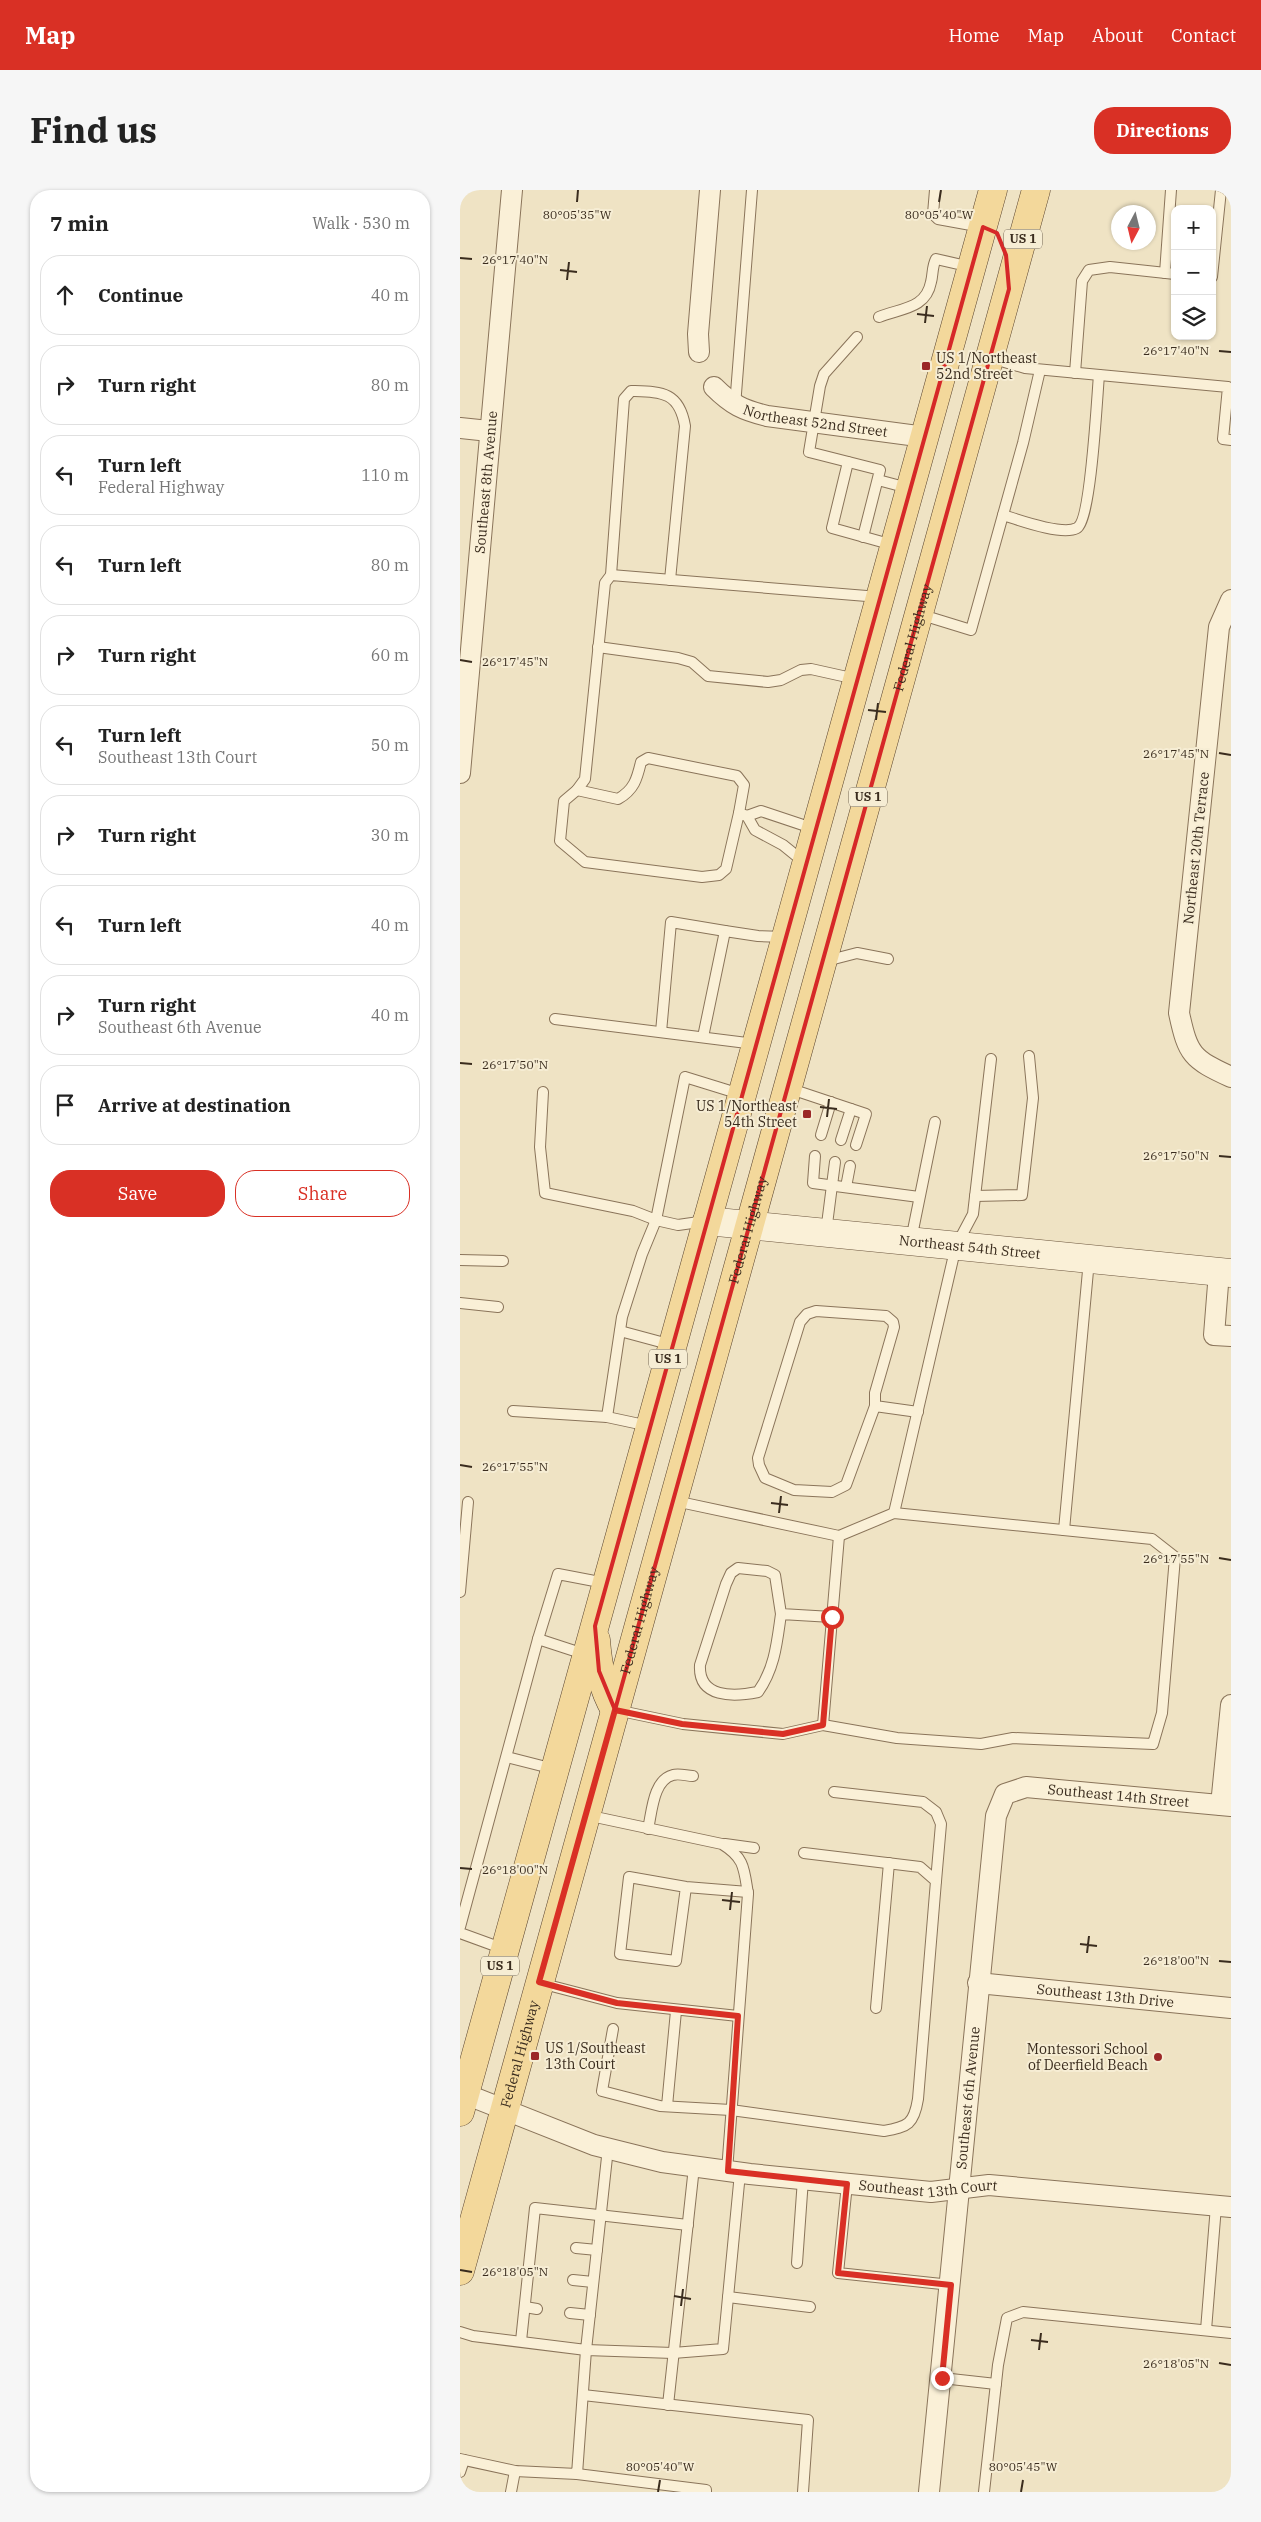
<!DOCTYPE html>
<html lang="en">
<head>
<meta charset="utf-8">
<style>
	:root { --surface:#fff; --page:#f6f6f6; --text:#222; --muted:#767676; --line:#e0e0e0; --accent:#d93025 }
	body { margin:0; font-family:"IBM Plex Serif",serif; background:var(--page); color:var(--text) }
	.controls { position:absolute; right:15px; top:15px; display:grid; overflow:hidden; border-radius:10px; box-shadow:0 1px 4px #0004 }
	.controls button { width:45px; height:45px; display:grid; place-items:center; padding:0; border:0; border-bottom:1px solid var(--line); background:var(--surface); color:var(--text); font:25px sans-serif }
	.compass { position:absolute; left:651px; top:15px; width:45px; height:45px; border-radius:50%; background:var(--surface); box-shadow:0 1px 4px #0004; rotate:187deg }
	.stop { position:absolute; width:15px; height:15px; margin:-11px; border:4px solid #d93025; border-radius:50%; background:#fff }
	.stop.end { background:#d93025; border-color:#fff; box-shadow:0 1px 5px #0008 }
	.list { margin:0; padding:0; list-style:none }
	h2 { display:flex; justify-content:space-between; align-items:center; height:65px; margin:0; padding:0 20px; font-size:21px }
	h2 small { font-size:16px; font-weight:400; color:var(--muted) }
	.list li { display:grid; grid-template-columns:32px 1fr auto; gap:15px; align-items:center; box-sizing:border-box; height:80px; margin:0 10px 10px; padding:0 10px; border:1px solid var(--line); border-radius:20px }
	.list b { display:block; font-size:19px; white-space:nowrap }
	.list p { margin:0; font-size:16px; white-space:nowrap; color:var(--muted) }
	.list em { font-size:16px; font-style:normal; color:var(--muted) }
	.actions { display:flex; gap:10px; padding:15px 20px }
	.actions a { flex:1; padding:11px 0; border:1px solid var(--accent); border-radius:20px; text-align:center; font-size:18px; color:var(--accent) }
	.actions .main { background:var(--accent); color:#fff }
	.icon { flex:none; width:28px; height:28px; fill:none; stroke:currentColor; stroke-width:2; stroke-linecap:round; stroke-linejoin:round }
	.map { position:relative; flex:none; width:771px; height:2302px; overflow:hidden; border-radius:20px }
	header { display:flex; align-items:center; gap:30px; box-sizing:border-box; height:70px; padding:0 25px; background:var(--accent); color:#fff }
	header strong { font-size:24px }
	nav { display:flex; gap:28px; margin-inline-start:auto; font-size:18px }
	.intro { display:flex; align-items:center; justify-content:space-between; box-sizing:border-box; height:120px; padding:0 30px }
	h1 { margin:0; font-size:35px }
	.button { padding:12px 22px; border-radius:20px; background:var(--accent); color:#fff; font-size:18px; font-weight:700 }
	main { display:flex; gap:30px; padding:0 30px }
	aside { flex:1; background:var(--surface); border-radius:20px; box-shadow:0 1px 4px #0004 }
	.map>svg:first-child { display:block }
</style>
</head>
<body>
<header>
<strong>Map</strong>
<nav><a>Home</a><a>Map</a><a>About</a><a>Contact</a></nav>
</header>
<div class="intro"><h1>Find us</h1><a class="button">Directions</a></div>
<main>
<aside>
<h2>7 min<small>Walk · 530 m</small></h2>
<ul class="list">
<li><svg class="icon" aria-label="ahead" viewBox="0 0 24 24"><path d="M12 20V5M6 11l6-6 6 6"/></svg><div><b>Continue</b></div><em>40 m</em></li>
<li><svg class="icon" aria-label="right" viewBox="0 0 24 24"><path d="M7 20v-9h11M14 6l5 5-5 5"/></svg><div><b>Turn right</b></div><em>80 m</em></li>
<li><svg class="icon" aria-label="left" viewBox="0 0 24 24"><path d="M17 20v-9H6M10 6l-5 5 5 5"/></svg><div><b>Turn left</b><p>Federal Highway</p></div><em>110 m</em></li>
<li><svg class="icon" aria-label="left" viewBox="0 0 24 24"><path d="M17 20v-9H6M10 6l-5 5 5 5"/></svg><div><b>Turn left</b></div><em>80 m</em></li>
<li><svg class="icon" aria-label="right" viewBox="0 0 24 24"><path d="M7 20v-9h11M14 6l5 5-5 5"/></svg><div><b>Turn right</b></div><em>60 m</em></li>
<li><svg class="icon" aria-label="left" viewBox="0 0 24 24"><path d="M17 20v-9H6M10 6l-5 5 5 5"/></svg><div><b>Turn left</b><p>Southeast 13th Court</p></div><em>50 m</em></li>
<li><svg class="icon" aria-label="right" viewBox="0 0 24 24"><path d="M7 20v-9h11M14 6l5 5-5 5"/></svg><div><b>Turn right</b></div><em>30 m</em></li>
<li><svg class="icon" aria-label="left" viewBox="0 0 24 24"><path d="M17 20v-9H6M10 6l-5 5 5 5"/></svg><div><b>Turn left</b></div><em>40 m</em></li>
<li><svg class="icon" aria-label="right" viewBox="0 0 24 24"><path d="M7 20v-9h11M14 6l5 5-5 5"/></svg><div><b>Turn right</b><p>Southeast 6th Avenue</p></div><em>40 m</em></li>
<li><svg class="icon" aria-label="arrive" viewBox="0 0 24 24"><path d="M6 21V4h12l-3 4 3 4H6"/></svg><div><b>Arrive at destination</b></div></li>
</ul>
<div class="actions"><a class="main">Save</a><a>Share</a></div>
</aside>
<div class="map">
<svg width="771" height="2302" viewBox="0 0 771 2302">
	<rect width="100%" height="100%" fill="#efe3c4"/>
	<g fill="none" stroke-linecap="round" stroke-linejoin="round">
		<defs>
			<g id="lane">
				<path d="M475,0L473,24L478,29L522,37"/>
				<path d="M705,83L711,0"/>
				<path d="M752,87L761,0"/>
				<path d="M419,127C441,118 466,119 471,92C473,85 472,76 476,69L511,77"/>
				<path d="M397,147L364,184L360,196L349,262L420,280L403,347"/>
				<path d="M531,168L565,178L768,197L763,249L771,250"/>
				<path d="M615,183L622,91L629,80L650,77L715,84"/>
				<path d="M275,216L292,0"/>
				<path d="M388,272L372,338L433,355"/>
				<path d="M418,290L448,298"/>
				<path d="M543,325C559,330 602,346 617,338C631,330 637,207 639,185"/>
				<path d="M151,385L164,209L171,201C201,202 219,201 225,236L210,390"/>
				<path d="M459,424L511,440L563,253L580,180"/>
				<path d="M138,457L218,468L232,472L248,486L308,492L321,490L341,480L351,479L396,489"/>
				<path d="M117,600L158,609C174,600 177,589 181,572L188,568L277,586L284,595L279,623"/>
				<path d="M287,626L279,623L266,679L259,685L242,687L125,672L100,651L104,611L117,600L125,589L145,393L151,385L419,407"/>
				<path d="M344,672L323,655L295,640L287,626L301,621L355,639"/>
				<path d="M366,771L397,763L428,769"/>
				<path d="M95,829L295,854"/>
				<path d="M201,842L211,732L265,741"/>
				<path d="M243,847L265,741L298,746L325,747"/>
				<path d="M328,898L391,919L381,950"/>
				<path d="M83,902L80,957L85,1003L173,1021L196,1030L225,887L280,904"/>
				<path d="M391,919L406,924L396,955"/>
				<path d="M361,945L371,912"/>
				<path d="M355,966L353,993L459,1007"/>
				<path d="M386,997L390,976"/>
				<path d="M515,1006L562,1005L573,908L569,866"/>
				<path d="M366,1042L375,972"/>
				<path d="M451,1050L475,932"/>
				<path d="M0,1070L43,1071"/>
				<path d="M0,1113L38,1117"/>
				<path d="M160,1141L212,1155"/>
				<path d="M415,1216L386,1295L372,1302L334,1300L305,1288L299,1275L298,1268L340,1132L347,1124L356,1121L426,1126L433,1132L434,1137L415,1203V1216L458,1222"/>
				<path d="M53,1221L147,1227"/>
				<path d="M189,1236L147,1227L162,1127L182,1064L196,1030L218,1035L246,1031"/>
				<path d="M434,1323L496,1056L513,1024L531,869"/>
				<path d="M604,1340L629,1070"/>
				<path d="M0,1402L8,1312"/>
				<path d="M321,1424C317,1452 315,1478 298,1502C273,1507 238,1508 240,1475L266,1394L271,1383L278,1378L307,1381L315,1385L321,1424L372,1427"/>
				<path d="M78,1449L98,1384L145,1393"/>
				<path d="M156,1520L223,1534L323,1544L363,1535L437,1548L521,1554L553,1548L693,1554L702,1523L715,1367L692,1349L434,1323L379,1346L215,1311"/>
				<path d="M363,1535L379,1346"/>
				<path d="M47,1567L94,1579"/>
				<path d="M374,1602L463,1612L476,1622L481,1634L476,1691"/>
				<path d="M126,1625L262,1654C285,1668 284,1679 288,1704L267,1981"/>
				<path d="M188,1639C192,1622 193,1590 213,1585C219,1583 227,1586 233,1586"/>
				<path d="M265,1654L294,1658"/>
				<path d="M226,1697L216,1771L160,1764L169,1687L226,1697L288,1702"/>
				<path d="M0,1737L78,1449L127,1465"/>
				<path d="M0,1743L44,1759"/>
				<path d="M80,1793L157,1813L278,1826"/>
				<path d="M416,1818L429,1673"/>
				<path d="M153,1839L142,1901L200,1916L271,1920L424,1941C448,1937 454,1934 458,1909L476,1691L460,1677L344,1663"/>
				<path d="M207,1916L216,1821"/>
				<path d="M387,1994L378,2083L491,2095"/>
				<path d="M116,2058L137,2060"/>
				<path d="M337,2073L343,1989"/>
				<path d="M113,2090L133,2092"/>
				<path d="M268,2107L350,2117"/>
				<path d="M65,2117L77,2119"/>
				<path d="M110,2123L130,2125"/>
				<path d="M746,2140L756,2016"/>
				<path d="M0,2142L13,2146L126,2160L148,1958"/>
				<path d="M61,2151L75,2018L228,2035"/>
				<path d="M482,2188L536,2194"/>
				<path d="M123,2205L348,2230L343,2302"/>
				<path d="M208,2215L234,1977"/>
				<path d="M0,2269L55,2281L117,2284L126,2160L213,2163L263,2159L280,1983"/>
				<path d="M0,2282L4,2270"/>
				<path d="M117,2284L246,2300V2302"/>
				<path d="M51,2302L55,2281"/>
				<path d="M524,2302L538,2175L547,2128L563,2122L771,2143"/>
			</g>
			<g id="street">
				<path d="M239,162L238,144L250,0"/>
				<path id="s1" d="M254,197C272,215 283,220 307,226L465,247"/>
				<path d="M0,238L29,241"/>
				<path d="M771,410L759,437L719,823C728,865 732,869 771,887"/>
				<path id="s2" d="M0,583L52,0"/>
				<path d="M759,1082L754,1145L771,1146"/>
				<path d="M761,1615L771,1515"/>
				<path id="s3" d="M518,1793L771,1818"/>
				<path id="s4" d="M0,1902L134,1955L202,1972L290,1984L471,2002L529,1995L771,2017"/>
				<path id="s5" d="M469,2302C493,2077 512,1851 536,1626L545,1604L566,1597L771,1616"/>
			</g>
			<g id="secondary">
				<path id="s6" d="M247,1031L771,1083"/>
			</g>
			<g id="primary">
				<path d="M136,1450C138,1476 142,1497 155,1520"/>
				<path d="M0,1922L533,0"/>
				<path id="s7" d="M0,2081C190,1387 385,694 576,0"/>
			</g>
		</defs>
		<use href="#lane" stroke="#8a745a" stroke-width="12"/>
		<use href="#street" stroke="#8a745a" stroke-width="22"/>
		<use href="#secondary" stroke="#6c553d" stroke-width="29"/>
		<use href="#primary" stroke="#58422e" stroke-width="29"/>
		<use href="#lane" stroke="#faf0d7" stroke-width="10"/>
		<use href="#street" stroke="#faf0d7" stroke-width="20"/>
		<use href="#secondary" stroke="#faf0d7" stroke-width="28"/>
		<use href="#primary" stroke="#f3d89b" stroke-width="28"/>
	</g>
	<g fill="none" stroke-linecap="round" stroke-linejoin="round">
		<path stroke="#d93025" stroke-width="6" d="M372,1427L363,1535L323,1544L222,1534L155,1520L79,1792L157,1813L278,1826L268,1981L387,1994L378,2083L491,2095L482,2188"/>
	</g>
	<path fill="none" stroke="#d62828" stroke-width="4" stroke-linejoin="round" d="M523,37L537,43L546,65L549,99L155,1520L139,1481L135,1436Z"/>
	<path fill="none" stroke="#3a2c1e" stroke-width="2" d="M117,12L118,0M479,12L481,0M0,68L12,69M100,80L117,82M107,90L109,72M457,124L474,126M465,133L467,116M759,161L771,162M0,470L12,472M408,520L426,522M416,530L418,513M759,563L771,565M0,873L12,874M360,917L377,919M367,927L369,909M759,966L771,967M0,1275L12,1277M311,1313L328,1315M319,1323L321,1306M759,1368L771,1370M0,1678L12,1679M262,1710L280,1712M270,1720L272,1702M620,1754L637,1756M627,1763L629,1746M759,1771L771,1772M0,2080L12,2082M214,2106L231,2109M221,2116L223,2099M571,2150L588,2152M579,2160L581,2143M759,2173L771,2175M198,2302L200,2290M561,2302L563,2290"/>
	<g fill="#9b2828" stroke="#f6edd4" stroke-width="2">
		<rect x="461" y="171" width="10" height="10" rx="2.5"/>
		<rect x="342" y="919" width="10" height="10" rx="2.5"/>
		<rect x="70" y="1861" width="10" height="10" rx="2.5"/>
		<circle cx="698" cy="1867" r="5"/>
	</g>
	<g text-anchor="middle" stroke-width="4" stroke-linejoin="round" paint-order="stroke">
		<g fill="#f6edd4" stroke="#726655" stroke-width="1">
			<rect x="544" y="39.5" width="38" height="19" rx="4"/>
			<rect x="389" y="597.5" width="38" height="19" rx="4"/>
			<rect x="189" y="1159.5" width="38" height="19" rx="4"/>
			<rect x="21" y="1766.5" width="38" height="19" rx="4"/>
		</g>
		<g font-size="12" font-weight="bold" fill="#3a2c1e">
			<text x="563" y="53">US 1</text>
			<text x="408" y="611">US 1</text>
			<text x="208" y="1173">US 1</text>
			<text x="40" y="1780">US 1</text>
		</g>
		<g font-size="14" fill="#3a2c1e" stroke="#f6edd4" text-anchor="start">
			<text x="476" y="173">US 1/Northeast<tspan x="476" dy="16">52nd Street</tspan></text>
			<text x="337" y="921" text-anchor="end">US 1/Northeast<tspan x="337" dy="16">54th Street</tspan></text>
			<text x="85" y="1863">US 1/Southeast<tspan x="85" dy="16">13th Court</tspan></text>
			<text x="688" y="1864" text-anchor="end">Montessori School<tspan x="688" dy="16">of Deerfield Beach</tspan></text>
		</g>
		<g font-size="14" fill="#3a2c1e" stroke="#f6edd4">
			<text dy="5" stroke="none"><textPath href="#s1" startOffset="110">Northeast 52nd Street</textPath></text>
			<text dy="5" stroke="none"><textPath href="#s2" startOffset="292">Southeast 8th Avenue</textPath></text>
			<text dy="5" stroke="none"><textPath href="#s7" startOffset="1695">Federal Highway</textPath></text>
			<text transform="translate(736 658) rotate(-84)" y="5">Northeast 20th Terrace</text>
			<text dy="5" stroke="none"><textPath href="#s7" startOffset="1080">Federal Highway</textPath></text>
			<text dy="5" stroke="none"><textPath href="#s6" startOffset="264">Northeast 54th Street</textPath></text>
			<text dy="5" stroke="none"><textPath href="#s7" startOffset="675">Federal Highway</textPath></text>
			<text dy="5" stroke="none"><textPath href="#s5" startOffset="818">Southeast 14th Street</textPath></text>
			<text dy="5" stroke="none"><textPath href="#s3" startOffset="128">Southeast 13th Drive</textPath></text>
			<text dy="5" stroke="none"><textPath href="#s7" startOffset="225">Federal Highway</textPath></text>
			<text dy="5" stroke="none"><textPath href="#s5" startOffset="396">Southeast 6th Avenue</textPath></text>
			<text dy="5" stroke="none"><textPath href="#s4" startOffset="482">Southeast 13th Court</textPath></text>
		</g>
	</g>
	<g font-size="12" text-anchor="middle" fill="#3a2c1e" stroke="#f6edd4" stroke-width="4" stroke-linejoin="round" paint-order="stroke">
		<text x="117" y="29">80°05'35"W</text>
		<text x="479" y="29">80°05'40"W</text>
		<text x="55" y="74">26°17'40"N</text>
		<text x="716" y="165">26°17'40"N</text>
		<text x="55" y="476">26°17'45"N</text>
		<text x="716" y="568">26°17'45"N</text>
		<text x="55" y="879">26°17'50"N</text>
		<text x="716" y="970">26°17'50"N</text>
		<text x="55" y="1281">26°17'55"N</text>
		<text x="716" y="1373">26°17'55"N</text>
		<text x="55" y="1684">26°18'00"N</text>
		<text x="716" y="1775">26°18'00"N</text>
		<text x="55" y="2086">26°18'05"N</text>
		<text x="716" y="2178">26°18'05"N</text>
		<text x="200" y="2281">80°05'40"W</text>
		<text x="563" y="2281">80°05'45"W</text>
	</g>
</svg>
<div class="controls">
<button>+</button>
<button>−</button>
<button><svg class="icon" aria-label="layers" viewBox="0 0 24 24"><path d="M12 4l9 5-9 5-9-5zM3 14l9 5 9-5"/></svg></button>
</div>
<svg class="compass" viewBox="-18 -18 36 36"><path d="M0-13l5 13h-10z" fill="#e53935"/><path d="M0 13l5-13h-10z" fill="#767676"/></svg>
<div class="stop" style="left:372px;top:1427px"></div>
<div class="stop end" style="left:482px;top:2188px"></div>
</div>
</main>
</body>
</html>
